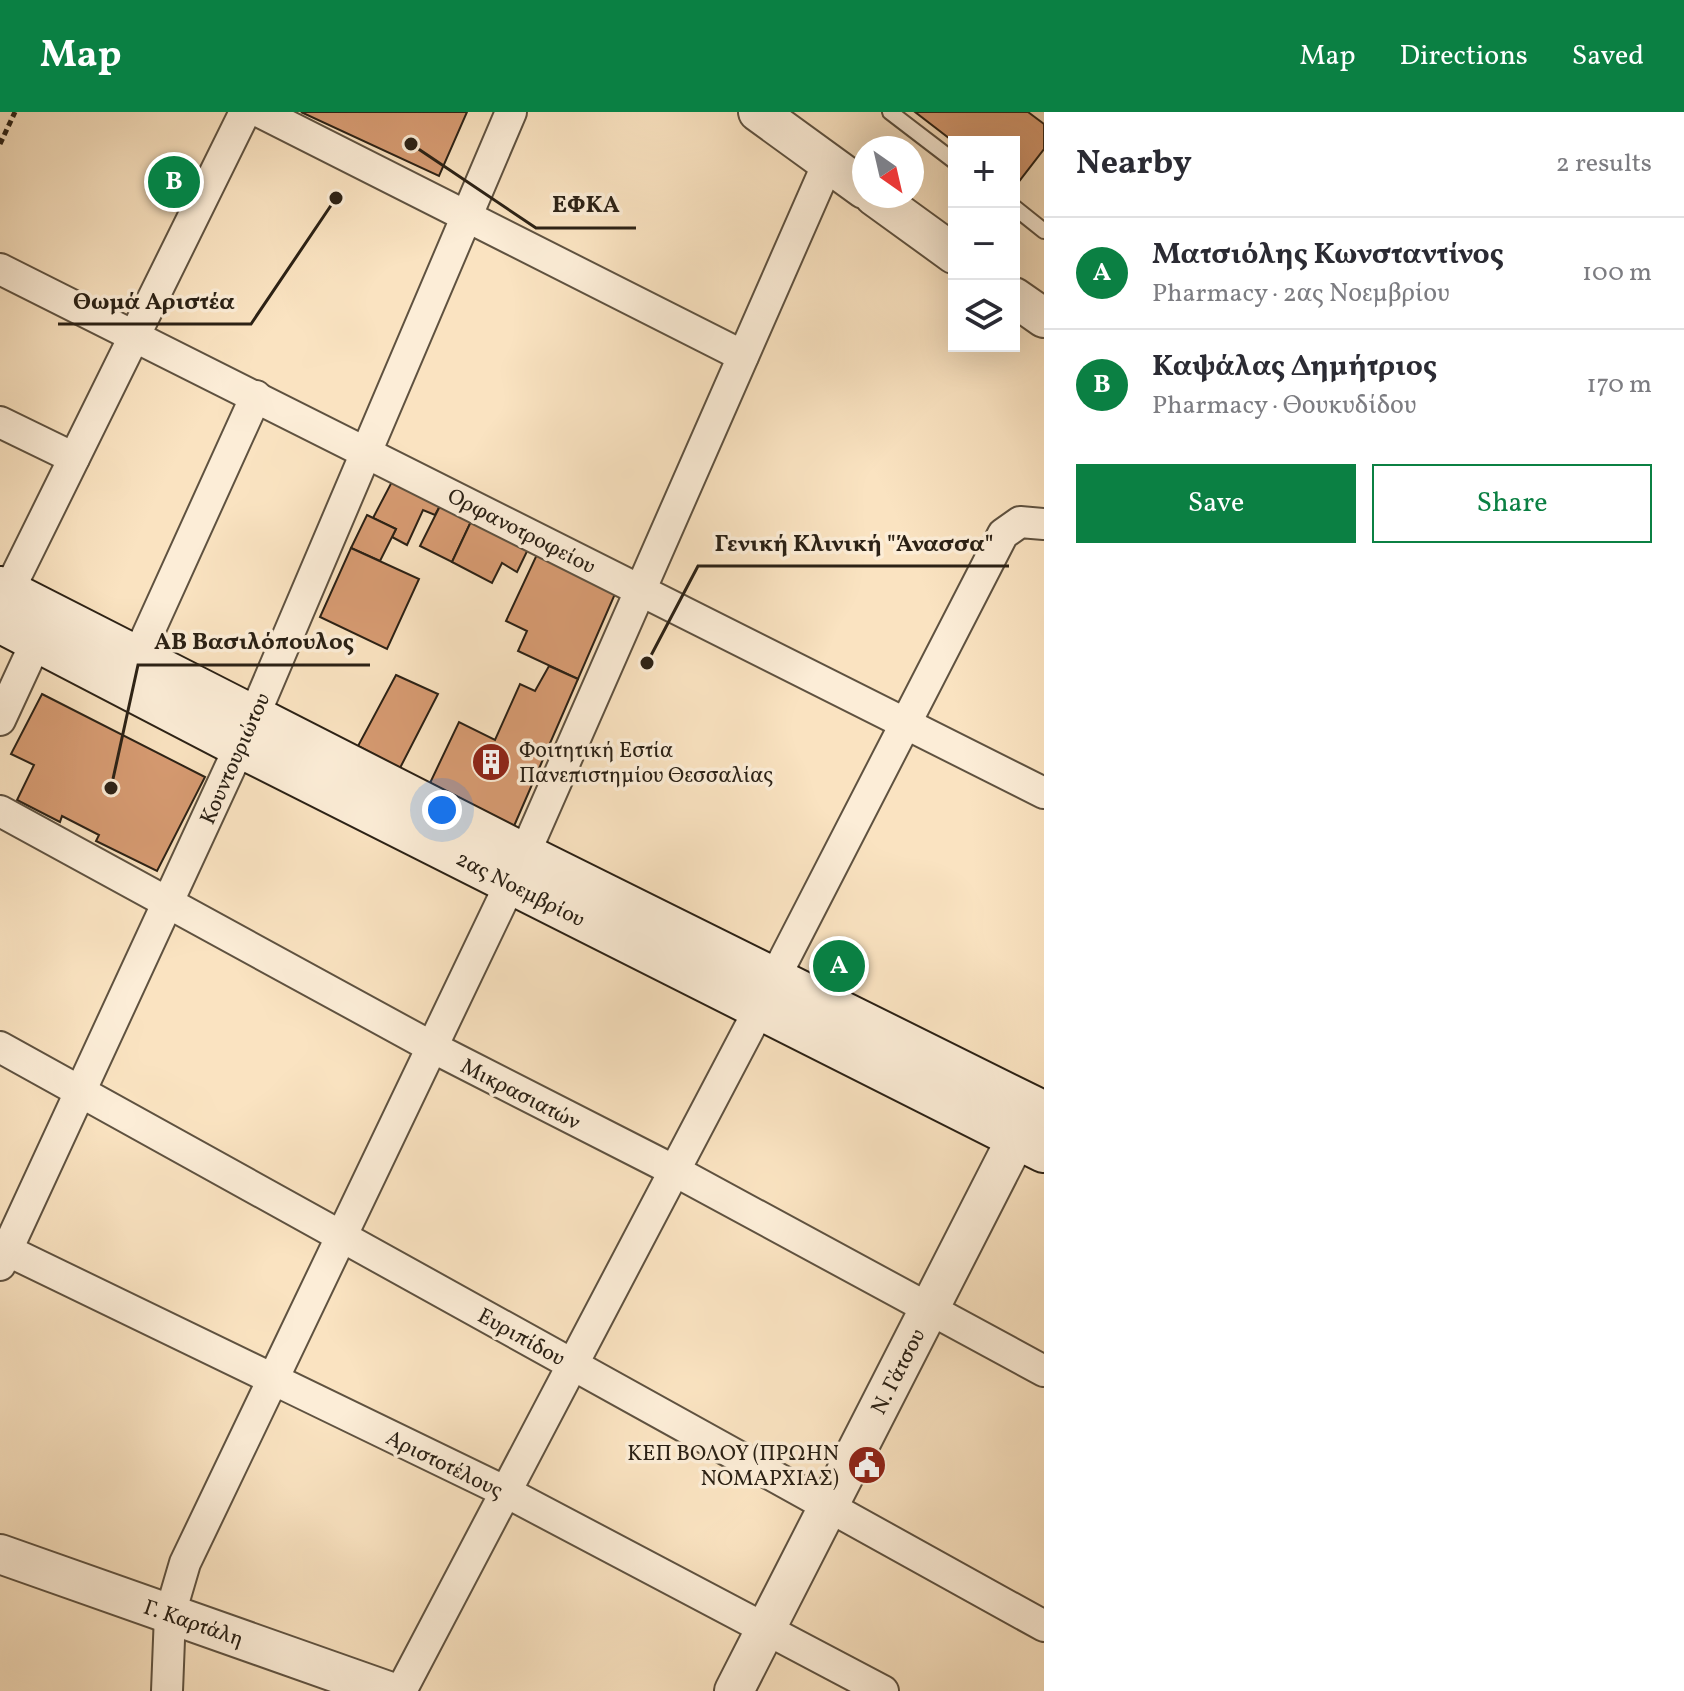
<!DOCTYPE html>
<html lang="en">
<head>
<meta charset="utf-8">
<style>
	:root { --surface:#fff; --page:#f7f7f7; --text:#2b2b33; --muted:#7c7c81; --line:#e1e1e2; --accent:#0b8043 }
	body { margin:0; font-family:Vollkorn,serif; background:var(--page); color:var(--text) }
	.controls { position:absolute; right:24px; top:24px; display:grid; overflow:hidden; border-radius:0px; box-shadow:0 8px 32px #0002 }
	.controls button { width:72px; height:72px; display:grid; place-items:center; padding:0; border:0; border-bottom:2px solid var(--line); background:var(--surface); color:var(--text); font:40px sans-serif }
	.compass { position:absolute; left:852px; top:24px; width:72px; height:72px; border-radius:50%; background:var(--surface); box-shadow:0 8px 32px #0002; rotate:146deg }
	.you { position:absolute; left:442px; top:698px; width:28px; height:28px; margin:-20px; border:6px solid #fff; border-radius:50%; background:#1a73e8; box-shadow:0 0 0 12px #1a73e833 }
	.badge { display:grid; place-items:center; width:52px; height:52px; border-radius:50%; background:var(--accent); color:#fff; font-size:26px; font-weight:700 }
	.pin { position:absolute; translate:-50% -50%; border:4px solid #fff; box-shadow:0 2px 8px #0006 }
	.list { margin:0; padding:0; list-style:none }
	h2 { display:flex; justify-content:space-between; align-items:center; height:104px; margin:0; padding:0 32px; font-size:34px }
	h2 small { font-size:26px; font-weight:400; color:var(--muted) }
	.list li { display:grid; grid-template-columns:52px 1fr auto; gap:24px; align-items:center; box-sizing:border-box; height:112px; padding:0 32px; border-top:2px solid var(--line) }
	.list b { display:block; font-size:30px; white-space:nowrap }
	.list p { margin:0; font-size:26px; white-space:nowrap; color:var(--muted) }
	.list em { font-size:26px; font-style:normal; color:var(--muted) }
	.actions { display:flex; gap:16px; padding:24px 32px }
	.actions a { flex:1; padding:18px 0; border:2px solid var(--accent); border-radius:0px; text-align:center; font-size:28px; color:var(--accent) }
	.actions .main { background:var(--accent); color:#fff }
	.icon { flex:none; width:44px; height:44px; fill:none; stroke:currentColor; stroke-width:2; stroke-linecap:round; stroke-linejoin:round }
	.map { position:relative; flex:none; width:1044px; height:1579px; overflow:hidden }
	header { display:flex; align-items:center; gap:48px; box-sizing:border-box; height:112px; padding:0 40px; background:var(--accent); color:#fff }
	header strong { font-size:38px }
	nav { display:flex; gap:44px; margin-inline-start:auto; font-size:28px }
	main { display:flex }
	aside { flex:1; background:var(--surface) }
	.map>svg:first-child { display:block }
</style>
</head>
<body>
<header>
<strong>Map</strong>
<nav><a>Map</a><a>Directions</a><a>Saved</a></nav>
</header>
<main>
<div class="map">
<svg width="1044" height="1579" viewBox="0 0 1044 1579">
	<rect width="100%" height="100%" fill="#fae3c1"/>
	<filter id="stains"><feTurbulence type="fractalNoise" baseFrequency=".0025" numOctaves="4"/><feColorMatrix values="0 0 0 0 .2 0 0 0 0 .09 0 0 0 0 .02 0 0 0 .5 -.17"/></filter>
	<radialGradient id="worn" r=".72"><stop offset=".6" stop-color="#630" stop-opacity="0"/><stop offset="1" stop-color="#630" stop-opacity=".3"/></radialGradient>
	<g fill="#d79b72" stroke="#2b2115" stroke-width="2">
		<path d="M301,0H467L439,64Z"/>
		<path d="M915,0H1028L1044,12V37L1014,76V30H954Z"/>
		<path d="M396,362L444,386L435,403L423,398L407,433L392,425L396,417L373,406Z"/>
		<path d="M444,386L475,401L452,450L420,434Z"/>
		<path d="M475,401L532,429L517,460L502,451L492,471L452,450Z"/>
		<path d="M367,403L396,417L380,449L351,436Z"/>
		<path d="M351,436L419,467L387,537L320,505Z"/>
		<path d="M540,436L618,475L578,567L518,539L527,519L506,509Z"/>
		<path d="M549,554L578,567L514,714L430,671L459,610L495,628L520,572L535,579Z"/>
		<path d="M396,563L438,582L400,656L358,634Z"/>
		<path d="M42,582L205,665L157,759L96,729L99,723L62,704L60,710L17,688L34,653L11,642Z"/>
	</g>
	<g fill="none" stroke-linecap="round" stroke-linejoin="round">
		<defs>
			<g id="service">
				<path d="M890,0L954,49"/>
				<path d="M1014,95L1044,119"/>
			</g>
			<g id="minor">
				<path d="M260,0L743,244"/>
				<path d="M0,157L1044,681"/>
				<path d="M0,310L74,346"/>
				<path d="M8,480L245,0"/>
				<path d="M137,546L256,284"/>
				<path d="M0,608L37,528"/>
				<path d="M0,699L430,934L675,1059L1044,1259"/>
				<path d="M774,867L1003,422L1020,410L1044,412"/>
				<path d="M0,935L1044,1514"/>
				<path d="M0,1135L506,1380L883,1579"/>
				<path d="M0,1153L253,606L511,0"/>
				<path d="M167,1579L170,1502L185,1451L524,743L828,51"/>
				<path d="M401,1579L760,896"/>
			</g>
			<g id="tertiary">
				<path d="M758,0L864,77"/>
				<path d="M874,84L954,142"/>
				<path d="M1014,185L1044,206"/>
				<path d="M0,1442L388,1579"/>
				<path d="M734,1579L1017,1025"/>
			</g>
			<g id="secondary">
				<path d="M0,476L524,743L1044,1001"/>
				<path d="M0,509L240,634L1044,1039"/>
			</g>
		</defs>
		<use href="#service" stroke="#5f5240" stroke-width="18"/>
		<use href="#minor" stroke="#5f5240" stroke-width="34"/>
		<use href="#tertiary" stroke="#5f5240" stroke-width="42"/>
		<use href="#secondary" stroke="#2b2115" stroke-width="46"/>
		<path stroke="#2b2115" stroke-width="5" stroke-dasharray="6 4" stroke-linecap="butt" d="M0,32L15,0"/>
		<use href="#service" stroke="#fcedd7" stroke-width="14"/>
		<use href="#minor" stroke="#fcedd7" stroke-width="30"/>
		<use href="#tertiary" stroke="#fcedd7" stroke-width="38"/>
		<use href="#secondary" stroke="#fcedd7" stroke-width="42"/>
	</g>
	<defs>
		<symbol id="building-disc" viewBox="-11 -11 22 22"><circle r="9.5" fill="#8f2418" stroke="#fcedd7"/><path d="M-4-6H4V6H1V3H-1V6H-4ZM-2.5-4.3h1.7v1.8h-1.7ZM.8-4.3h1.7v1.8H.8ZM-2.5-1h1.7V.8h-1.7ZM.8-1h1.7V.8H.8Z" fill="#fff"/></symbol>
		<symbol id="civic-disc" viewBox="-11 -11 22 22"><circle r="9.5" fill="#8f2418" stroke="#fcedd7"/><path d="M-.6-6.5H3V-4.5H.6V-3L4-1V1h2V6H-6V1h2V-1L-.6-3ZM-1.2 2.5V6h2.4V2.5Z" fill="#fff"/></symbol>
	</defs>
	<g fill-rule="evenodd">
		<use href="#building-disc" x="469" y="628" width="44" height="44"/>
		<use href="#civic-disc" x="845" y="1331" width="44" height="44"/>
	</g>
	<g text-anchor="middle" stroke-width="7" stroke-linejoin="round" paint-order="stroke">
		<g font-size="22" fill="#2b2115" stroke="#fcedd7">
			<text transform="translate(522 418) rotate(27)" y="8">Ορφανοτροφείου</text>
			<text transform="translate(234 646) rotate(-66)" y="8">Κουντουριώτου</text>
			<text transform="translate(521 776) rotate(27)" y="8">2ας Νοεμβρίου</text>
			<text transform="translate(521 981) rotate(27)" y="8">Μικρασιατών</text>
			<text transform="translate(522 1224) rotate(29)" y="8">Ευριπίδου</text>
			<text transform="translate(897 1259) rotate(-63)" y="8">Ν. Γάτσου</text>
			<text transform="translate(445 1351) rotate(26)" y="8">Αριστοτέλους</text>
			<text transform="translate(194 1510) rotate(19)" y="8">Γ. Καρτάλη</text>
		</g>
		<g font-size="22" fill="#2b2115" stroke="#fcedd7" text-anchor="start">
			<text x="519" y="645">Φοιτητική Εστία<tspan x="519" dy="25">Πανεπιστημίου Θεσσαλίας</tspan></text>
			<text x="839" y="1348" text-anchor="end">ΚΕΠ ΒΟΛΟΥ (ΠΡΩΗΝ<tspan x="839" dy="25">ΝΟΜΑΡΧΙΑΣ)</tspan></text>
		</g>
	</g>
	<path fill="none" stroke="#2b2115" stroke-width="3" d="M411 32L536 116H636M336 86L251 212H58M647 551L698 454H1009M111 676L138 553H370"/>
	<g fill="#2b2115" stroke="#fcedd7" stroke-width="3">
		<circle cx="411" cy="32" r="8"/>
		<circle cx="336" cy="86" r="8"/>
		<circle cx="647" cy="551" r="8"/>
		<circle cx="111" cy="676" r="8"/>
	</g>
	<g font-size="24" text-anchor="middle" font-weight="bold" fill="#2b2115" stroke="#fcedd7" stroke-width="7" stroke-linejoin="round" paint-order="stroke">
		<text x="586" y="100">ΕΦΚΑ</text>
		<text x="154" y="197">Θωμά Αριστέα</text>
		<text x="854" y="439">Γενική Κλινική "Άνασσα"</text>
		<text x="254" y="537">ΑΒ Βασιλόπουλος</text>
	</g>
	<rect width="100%" height="100%" filter="url(#stains)"/>
	<rect width="100%" height="100%" fill="url(#worn)"/>
</svg>
<div class="controls">
<button>+</button>
<button>−</button>
<button><svg class="icon" aria-label="layers" viewBox="0 0 24 24"><path d="M12 4l9 5-9 5-9-5zM3 14l9 5 9-5"/></svg></button>
</div>
<svg class="compass" viewBox="-18 -18 36 36"><path d="M0-13l5 13h-10z" fill="#e53935"/><path d="M0 13l5-13h-10z" fill="#7c7c81"/></svg>
<div class="you"></div>
<div class="pin badge" style="left:839px;top:854px">A</div>
<div class="pin badge" style="left:174px;top:70px">B</div>
</div>
<aside>
<h2>Nearby<small>2 results</small></h2>
<ul class="list">
<li><span class="badge">A</span><div><b>Ματσιόλης Κωνσταντίνος</b><p>Pharmacy · 2ας Νοεμβρίου</p></div><em>100 m</em></li>
<li><span class="badge">B</span><div><b>Καψάλας Δημήτριος</b><p>Pharmacy · Θουκυδίδου</p></div><em>170 m</em></li>
</ul>
<div class="actions"><a class="main">Save</a><a>Share</a></div>
</aside>
</main>
</body>
</html>
